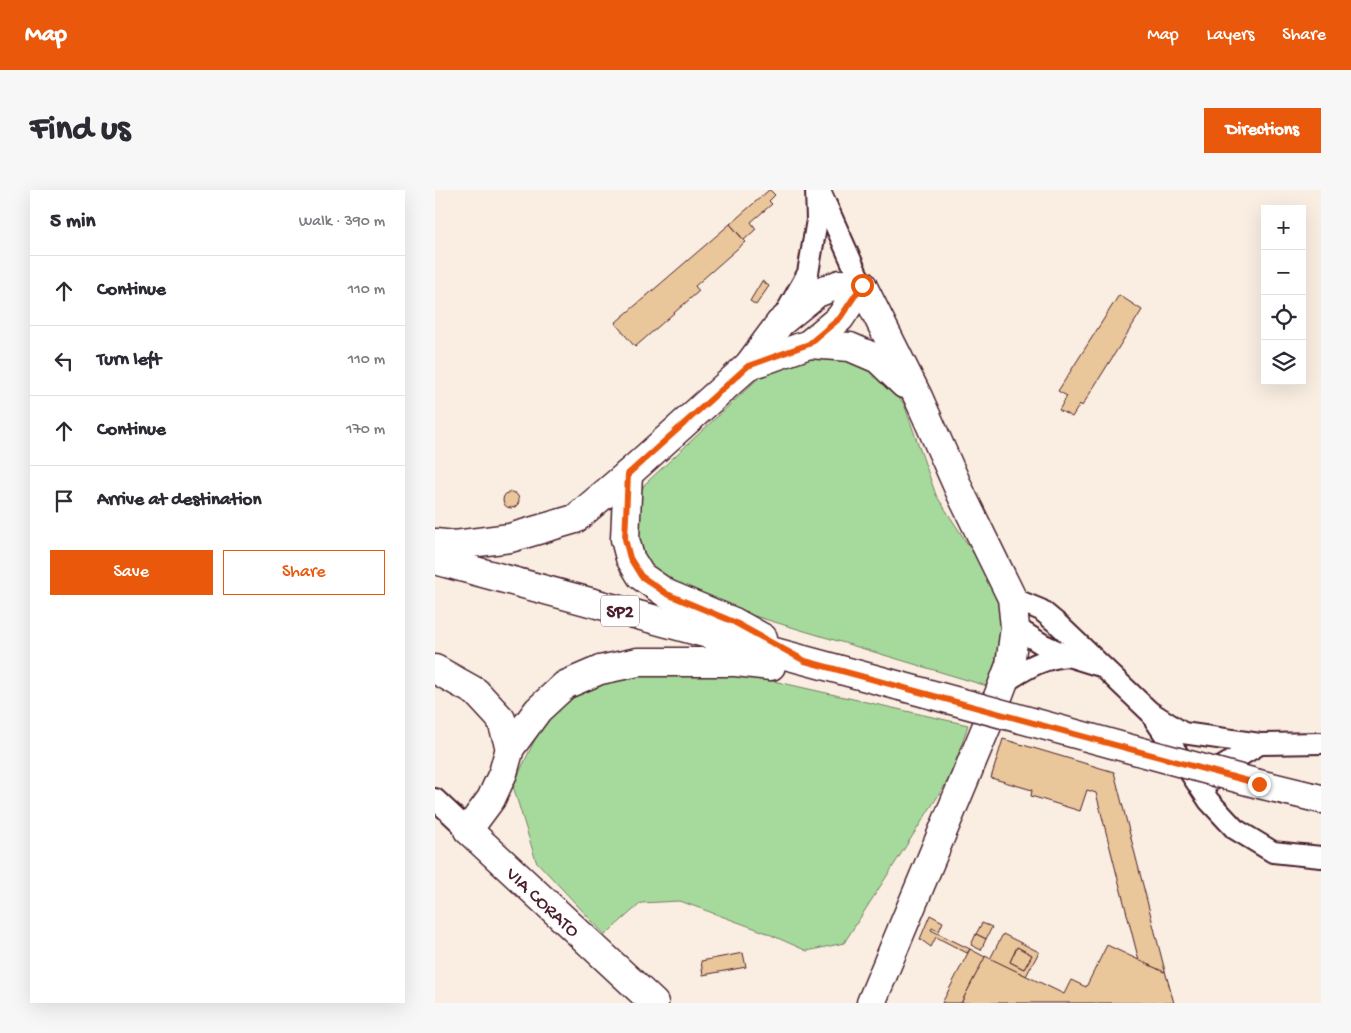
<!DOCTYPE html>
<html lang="en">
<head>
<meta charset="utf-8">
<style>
	:root { --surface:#fff; --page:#f7f7f7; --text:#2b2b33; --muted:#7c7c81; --line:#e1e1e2; --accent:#ea580c }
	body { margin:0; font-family:"Gochi Hand",sans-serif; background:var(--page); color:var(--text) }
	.controls { position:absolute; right:15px; top:15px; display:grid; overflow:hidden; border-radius:0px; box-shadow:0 5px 20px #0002 }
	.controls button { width:45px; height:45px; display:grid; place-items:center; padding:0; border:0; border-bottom:1px solid var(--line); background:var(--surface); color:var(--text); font:25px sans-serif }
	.stop { position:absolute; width:15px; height:15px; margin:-11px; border:4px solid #ea580c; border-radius:50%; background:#fff }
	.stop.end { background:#ea580c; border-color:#fff; box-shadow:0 1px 5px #0008 }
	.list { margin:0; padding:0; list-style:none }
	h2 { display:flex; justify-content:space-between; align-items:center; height:65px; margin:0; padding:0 20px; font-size:21px }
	h2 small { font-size:16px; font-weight:400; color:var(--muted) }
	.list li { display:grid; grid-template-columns:32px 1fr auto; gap:15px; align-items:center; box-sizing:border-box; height:70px; padding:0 20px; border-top:1px solid var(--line) }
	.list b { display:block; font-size:19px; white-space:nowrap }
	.list em { font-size:16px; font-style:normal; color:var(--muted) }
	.actions { display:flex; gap:10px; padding:15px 20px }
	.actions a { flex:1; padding:11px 0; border:1px solid var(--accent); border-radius:0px; text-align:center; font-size:18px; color:var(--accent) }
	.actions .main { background:var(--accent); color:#fff }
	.icon { flex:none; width:28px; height:28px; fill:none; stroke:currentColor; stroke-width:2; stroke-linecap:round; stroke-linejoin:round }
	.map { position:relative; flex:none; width:886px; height:813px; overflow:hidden; border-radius:0px }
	header { display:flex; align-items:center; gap:30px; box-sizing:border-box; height:70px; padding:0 25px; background:var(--accent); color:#fff }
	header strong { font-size:24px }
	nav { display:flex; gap:28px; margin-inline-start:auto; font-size:18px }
	.intro { display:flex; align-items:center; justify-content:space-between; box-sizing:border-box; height:120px; padding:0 30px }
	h1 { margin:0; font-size:35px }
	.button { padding:12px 22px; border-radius:0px; background:var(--accent); color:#fff; font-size:18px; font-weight:700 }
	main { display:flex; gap:30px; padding:0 30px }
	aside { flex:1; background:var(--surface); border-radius:0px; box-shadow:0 5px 20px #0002 }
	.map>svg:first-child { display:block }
</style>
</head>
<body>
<header>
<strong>Map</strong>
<nav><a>Map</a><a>Layers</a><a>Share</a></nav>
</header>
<div class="intro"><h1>Find us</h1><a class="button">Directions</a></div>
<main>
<aside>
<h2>5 min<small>Walk · 390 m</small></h2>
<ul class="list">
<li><svg class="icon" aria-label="ahead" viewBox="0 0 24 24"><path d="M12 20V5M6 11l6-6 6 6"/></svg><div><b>Continue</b></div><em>110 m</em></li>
<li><svg class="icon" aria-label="left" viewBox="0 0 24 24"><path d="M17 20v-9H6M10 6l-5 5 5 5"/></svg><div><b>Turn left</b></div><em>110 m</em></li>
<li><svg class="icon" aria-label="ahead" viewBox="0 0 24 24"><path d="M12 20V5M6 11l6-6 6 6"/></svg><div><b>Continue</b></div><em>170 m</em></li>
<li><svg class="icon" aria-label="arrive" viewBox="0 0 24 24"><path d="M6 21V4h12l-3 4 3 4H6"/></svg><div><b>Arrive at destination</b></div></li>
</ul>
<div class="actions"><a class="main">Save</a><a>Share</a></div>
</aside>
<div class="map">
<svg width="886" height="813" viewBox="0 0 886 813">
	<rect width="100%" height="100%" fill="#f9eee1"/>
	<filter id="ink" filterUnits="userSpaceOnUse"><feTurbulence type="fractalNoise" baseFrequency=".02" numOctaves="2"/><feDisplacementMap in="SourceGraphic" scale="10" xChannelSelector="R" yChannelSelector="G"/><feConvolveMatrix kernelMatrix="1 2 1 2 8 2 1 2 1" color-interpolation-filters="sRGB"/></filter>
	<g filter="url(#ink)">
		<g fill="#a6da9c" stroke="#787c64">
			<path d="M373,159L429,168L469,214L501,305L561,398L568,449L552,496L240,402L203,372L194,335L209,295L343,170Z"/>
			<path d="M272,476L533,535L517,584L409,753L372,761L327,741L245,711L206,713L170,745L101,671L78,596L116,515L183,482Z"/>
		</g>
		<g fill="#eac69b" stroke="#4a1f2b" fill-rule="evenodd">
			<path d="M334,0H335L340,5L334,11L337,14L316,32L321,39L309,50L295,34Z"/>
			<path d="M295,34L310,52L260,96L264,101L200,157L180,133Z"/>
			<path d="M327,91L334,96L321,115L315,111Z"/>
			<path d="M684,105L707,120L647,216L645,214L637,227L624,220L632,206L623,201Z"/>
			<circle cx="76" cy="310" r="8"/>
			<path d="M568,549L679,582L730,781L729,782L704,771L661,603L652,600L645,621L596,606L597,600L556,588Z"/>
			<path d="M495,725L508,732L504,741L497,738L496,740L535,759L532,763L501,747L496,757L485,749Z"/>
			<path d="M547,733L557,737L551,749L541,744Z"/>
			<path d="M541,744L551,749L546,760L536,755Z"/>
			<path d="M568,744L604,762L591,786L555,769ZM582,757L597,765L589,779L575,772Z"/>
			<path d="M672,755L729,782L730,781L739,813H526L550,766L629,804L636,790L651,797Z"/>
			<path d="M582,757L597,765L589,779L575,772Z"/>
			<path d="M535,759L550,767L526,813H507Z"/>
			<path d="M308,763L311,777L268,785L266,771Z"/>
		</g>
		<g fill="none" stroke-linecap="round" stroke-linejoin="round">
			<defs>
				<g id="street">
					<path d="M385,1L427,95"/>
					<path d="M350,124L373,83L382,30L381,0"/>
					<path d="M577,408L606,420L624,435L714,521L748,543L825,554"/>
					<path d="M580,437L607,454L633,466L662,475"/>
					<path d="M568,493C591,479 606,468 633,466"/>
					<path d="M718,527L774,611L800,639L838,662L886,667"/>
					<path d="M777,590L778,582L825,554L886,553"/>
					<path d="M0,609L33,640"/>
				</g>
				<g id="secondary">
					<path d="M427,95L483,207L527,306L577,408L580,437L575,475L553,533L436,813"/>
					<path d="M374,154L415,157L443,169L469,194"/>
					<path d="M313,176L374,154L405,128L427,95"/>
					<path d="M193,284L313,176L345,133L382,103L405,94L427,95"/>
					<path d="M33,640L219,813"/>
				</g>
				<g id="primary">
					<path d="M193,284L190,349L195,368L206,386L232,404L299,432L328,448"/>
					<path d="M0,353L20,355L75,348L140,329L193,284"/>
					<path d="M0,370L465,496"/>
					<path d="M0,479L41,502L66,529L75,558"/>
					<path d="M824,594L886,609"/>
					<path d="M33,640L56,609L68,583L75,558L103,520L130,495L165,480L203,472H301L336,476"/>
				</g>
			</defs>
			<use href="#street" stroke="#4a1f2b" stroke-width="24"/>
			<use href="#secondary" stroke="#4a1f2b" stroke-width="31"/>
			<use href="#primary" stroke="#4a1f2b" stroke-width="31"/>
			<use href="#street" stroke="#fff" stroke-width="20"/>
			<use href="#secondary" stroke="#fff" stroke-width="28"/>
			<use href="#primary" stroke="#fff" stroke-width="28"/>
			<defs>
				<path id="primary-bridge" d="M465,496L824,594"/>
			</defs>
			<use href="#primary-bridge" stroke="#4a1f2b" stroke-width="31" stroke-linecap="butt"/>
			<use href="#primary-bridge" stroke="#fff" stroke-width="28"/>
		</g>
	</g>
	<g fill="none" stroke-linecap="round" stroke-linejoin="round" filter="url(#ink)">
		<path stroke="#ea580c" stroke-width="6" d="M427,95L405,128L374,154L313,176L193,284L190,349L195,368L206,386L232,404L299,432L370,471L824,594"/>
	</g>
	<g text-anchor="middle" stroke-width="4" stroke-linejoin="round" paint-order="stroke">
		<rect fill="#fff" stroke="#80626b" stroke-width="1" x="166" y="405.5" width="38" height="31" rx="4"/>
		<g font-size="18" font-weight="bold" fill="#4a1f2b">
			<text x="185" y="427">SP2</text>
		</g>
		<g font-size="19" fill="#4a1f2b" stroke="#fff">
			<text transform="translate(109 711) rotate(43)" y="7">VIA CORATO</text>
		</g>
	</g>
</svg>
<div class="controls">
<button>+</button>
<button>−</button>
<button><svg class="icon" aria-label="locate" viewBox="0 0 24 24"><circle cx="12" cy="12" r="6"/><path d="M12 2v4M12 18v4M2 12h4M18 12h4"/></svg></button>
<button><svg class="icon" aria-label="layers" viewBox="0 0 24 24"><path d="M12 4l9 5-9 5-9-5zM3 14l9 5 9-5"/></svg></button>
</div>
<div class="stop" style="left:427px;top:95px"></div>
<div class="stop end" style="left:824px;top:594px"></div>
</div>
</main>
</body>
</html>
